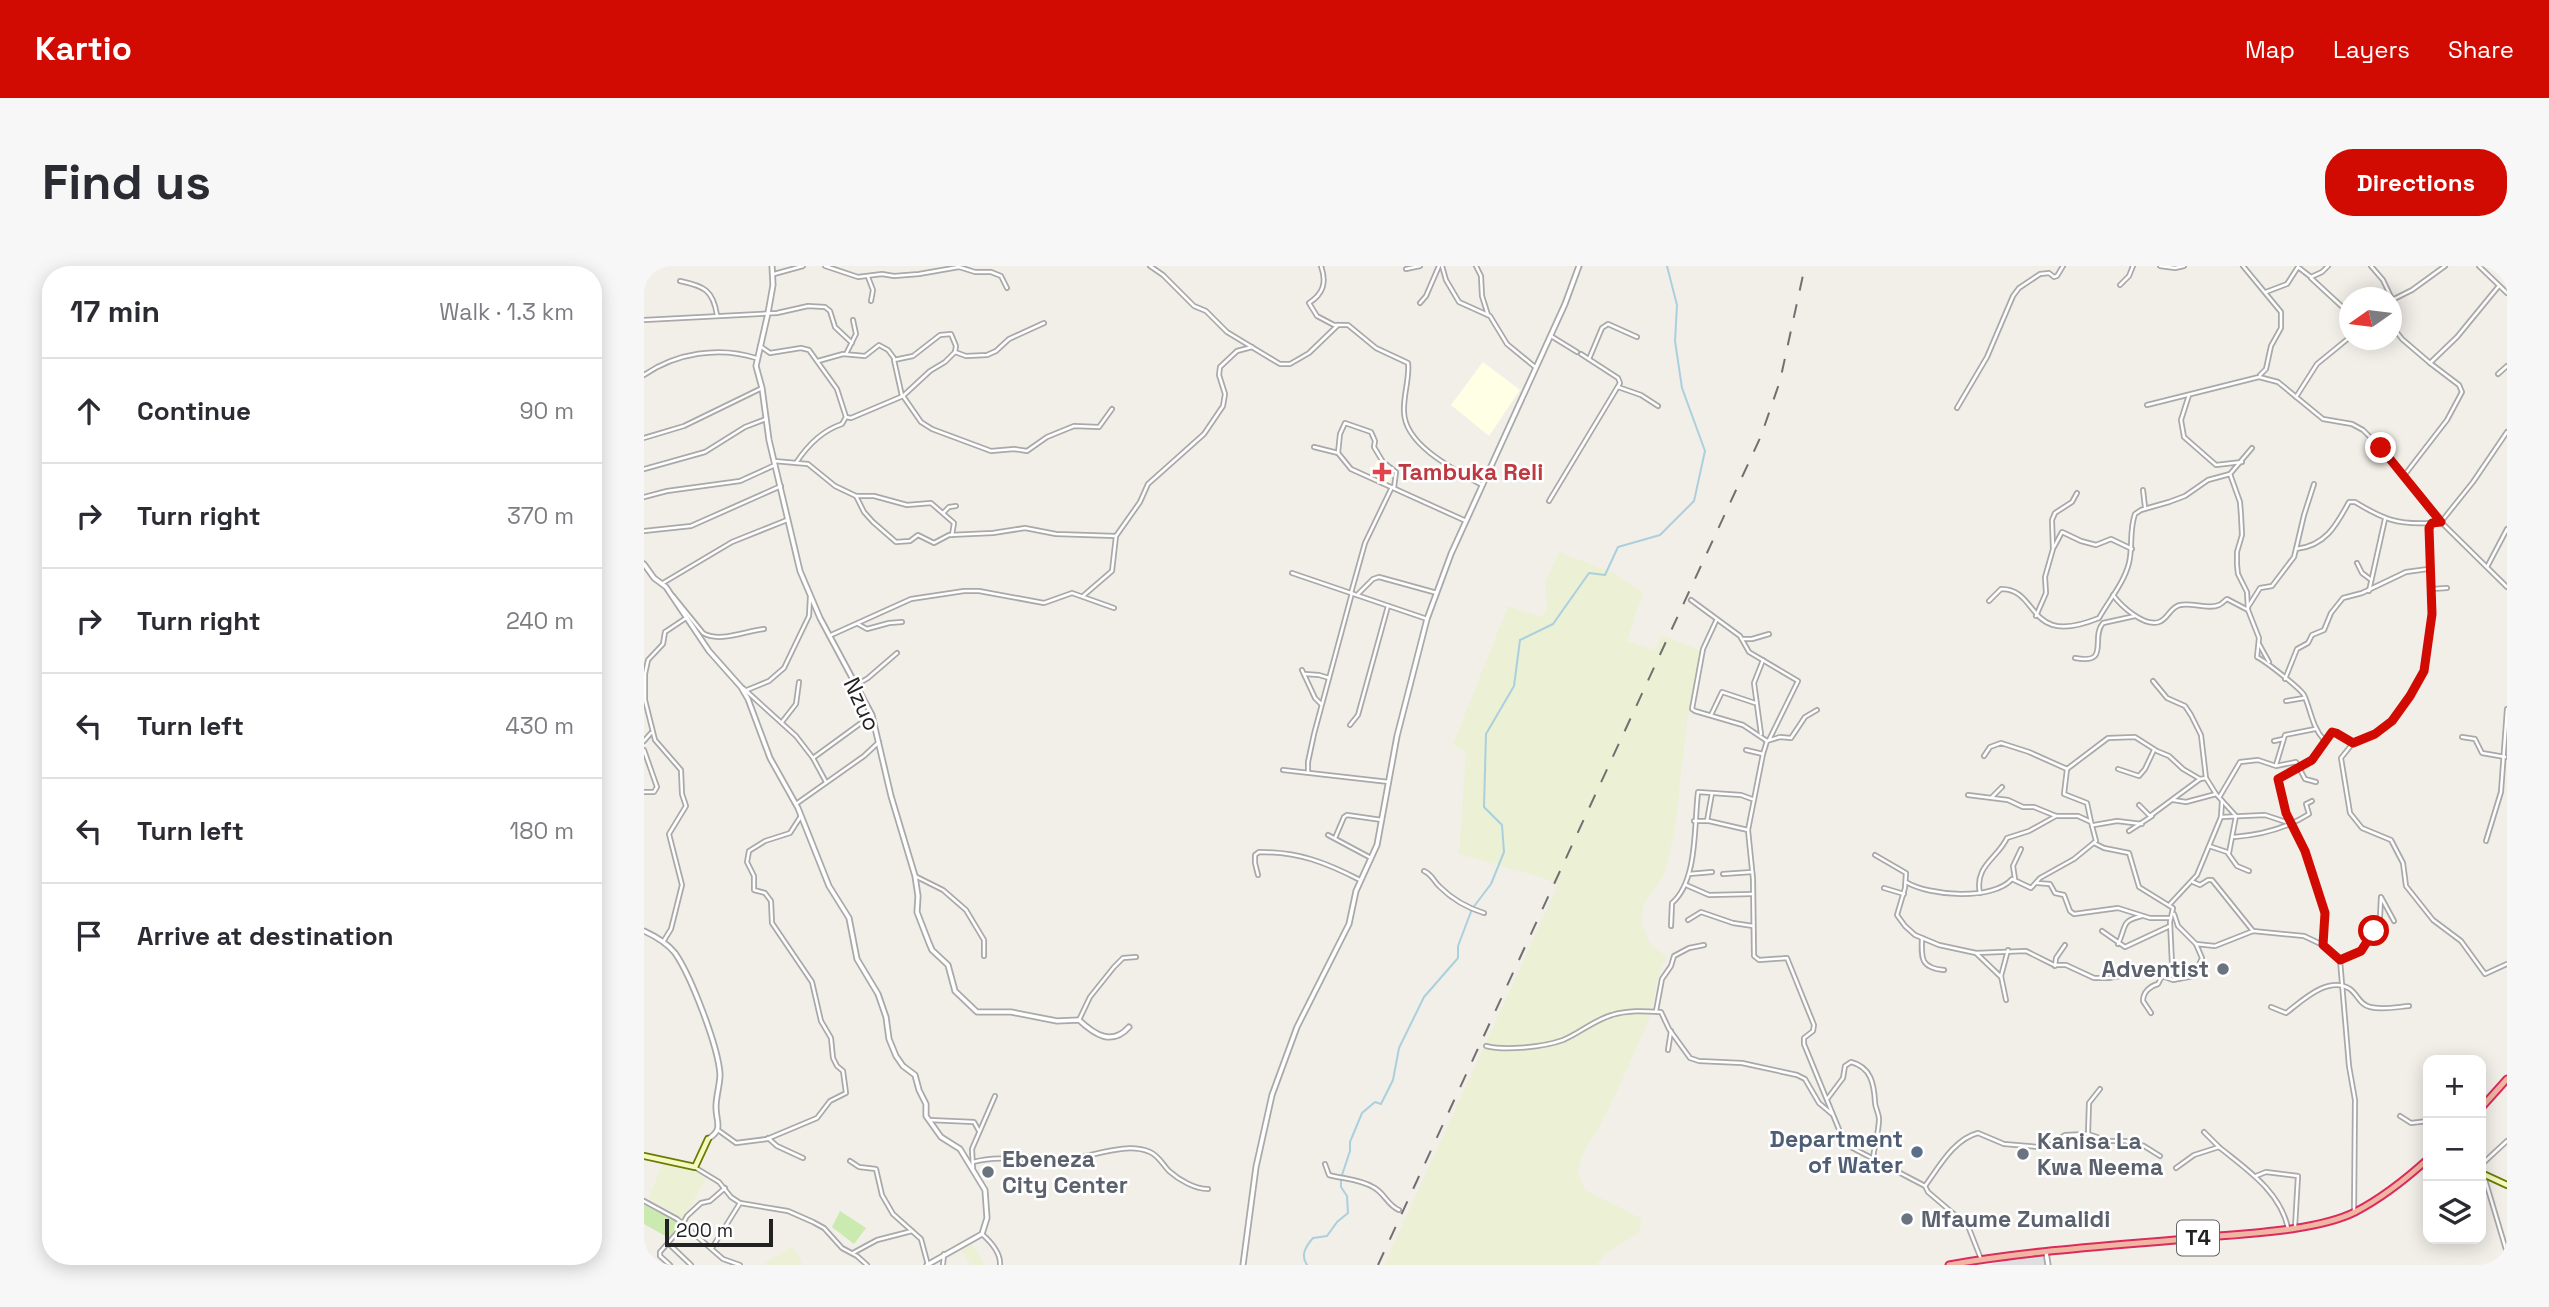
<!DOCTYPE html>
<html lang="en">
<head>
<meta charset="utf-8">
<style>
	:root { --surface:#fff; --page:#f7f7f7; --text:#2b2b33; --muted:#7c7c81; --line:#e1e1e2; --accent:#d20b02 }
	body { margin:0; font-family:"Space Grotesk",sans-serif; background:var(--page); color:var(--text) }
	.controls { position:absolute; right:21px; bottom:21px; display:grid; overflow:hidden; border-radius:14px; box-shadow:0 4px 18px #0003 }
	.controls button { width:63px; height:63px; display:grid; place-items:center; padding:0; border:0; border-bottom:2px solid var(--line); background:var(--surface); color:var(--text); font:35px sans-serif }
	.compass { position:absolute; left:1695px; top:21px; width:63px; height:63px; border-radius:50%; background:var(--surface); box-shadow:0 4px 18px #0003; rotate:256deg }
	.scale { position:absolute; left:21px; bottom:18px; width:108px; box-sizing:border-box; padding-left:7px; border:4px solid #222; border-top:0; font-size:19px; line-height:24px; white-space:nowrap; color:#222; -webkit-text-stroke:5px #fff; paint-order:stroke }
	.stop { position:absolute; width:21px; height:21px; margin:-16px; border:5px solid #d20b02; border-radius:50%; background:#fff }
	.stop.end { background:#d20b02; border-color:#fff; box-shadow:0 2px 7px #0008 }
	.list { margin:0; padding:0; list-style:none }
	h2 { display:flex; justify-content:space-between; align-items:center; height:91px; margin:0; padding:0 28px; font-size:30px }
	h2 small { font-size:23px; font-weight:400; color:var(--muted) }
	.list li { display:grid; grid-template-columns:46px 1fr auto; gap:21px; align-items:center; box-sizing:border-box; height:105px; padding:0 28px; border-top:2px solid var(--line) }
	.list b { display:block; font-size:26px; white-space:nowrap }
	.list em { font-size:23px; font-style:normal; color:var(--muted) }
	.icon { flex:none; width:38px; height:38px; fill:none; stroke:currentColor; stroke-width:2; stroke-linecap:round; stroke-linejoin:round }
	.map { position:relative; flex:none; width:1863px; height:999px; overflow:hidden; border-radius:28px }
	header { display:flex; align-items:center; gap:42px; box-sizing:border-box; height:98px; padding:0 35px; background:var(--accent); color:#fff }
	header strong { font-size:33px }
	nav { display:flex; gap:38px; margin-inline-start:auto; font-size:24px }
	.intro { display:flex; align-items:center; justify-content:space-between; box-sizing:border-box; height:168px; padding:0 42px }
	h1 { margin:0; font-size:49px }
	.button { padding:18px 32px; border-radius:28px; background:var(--accent); color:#fff; font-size:24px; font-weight:700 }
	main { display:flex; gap:42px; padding:0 42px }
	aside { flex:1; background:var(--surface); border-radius:28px; box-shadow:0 4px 18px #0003 }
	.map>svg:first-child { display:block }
</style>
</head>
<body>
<header>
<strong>Kartio</strong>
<nav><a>Map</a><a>Layers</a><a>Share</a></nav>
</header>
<div class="intro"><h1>Find us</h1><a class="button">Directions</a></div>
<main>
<aside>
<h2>17 min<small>Walk · 1.3 km</small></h2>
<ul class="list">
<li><svg class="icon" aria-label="ahead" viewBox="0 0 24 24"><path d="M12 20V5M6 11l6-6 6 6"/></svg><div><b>Continue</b></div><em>90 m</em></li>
<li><svg class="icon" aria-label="right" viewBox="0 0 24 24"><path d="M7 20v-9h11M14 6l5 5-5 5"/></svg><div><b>Turn right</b></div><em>370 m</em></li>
<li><svg class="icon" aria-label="right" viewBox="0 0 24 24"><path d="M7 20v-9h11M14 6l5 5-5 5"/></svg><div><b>Turn right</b></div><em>240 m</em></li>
<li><svg class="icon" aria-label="left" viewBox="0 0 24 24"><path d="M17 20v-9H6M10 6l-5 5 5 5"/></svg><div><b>Turn left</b></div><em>430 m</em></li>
<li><svg class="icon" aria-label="left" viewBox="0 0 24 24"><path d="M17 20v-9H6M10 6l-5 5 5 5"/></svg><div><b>Turn left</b></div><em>180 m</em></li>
<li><svg class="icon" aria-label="arrive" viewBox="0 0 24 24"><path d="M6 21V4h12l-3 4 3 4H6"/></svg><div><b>Arrive at destination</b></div></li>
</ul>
</aside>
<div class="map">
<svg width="1863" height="999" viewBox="0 0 1863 999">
	<rect width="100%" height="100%" fill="#f2efe9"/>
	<path fill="#e0dfdf" d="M1406,986L1407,999H1346L1351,997Z"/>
	<g fill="#feffe5">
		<path d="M839,96L876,124L845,170L807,139Z"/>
		<path d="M733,195L750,205L743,218L726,208Z"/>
	</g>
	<g fill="#ecf0d5">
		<path d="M915,286L970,307L999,326L983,375L1011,384L1018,369L1057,385L1043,456L1030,568L1020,609L1000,638L997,657L1007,679L1023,691L1015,706L1006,751L974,823L955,861L938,889L934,906L941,924L998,953L995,967L962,987L952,999H740L914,619L900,612L815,588L822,486L809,478L864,340L897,351L904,341L901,317Z"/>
		<path d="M20,893L64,909L39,953L5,932Z"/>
		<path d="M328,978L341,999H327L317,984Z"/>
		<path d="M148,980L159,999H121L120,998Z"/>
	</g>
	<g fill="#caeab0">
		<path d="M0,939L36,958L25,972L0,958Z"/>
		<path d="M196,945L222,962L210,978L188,961Z"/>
	</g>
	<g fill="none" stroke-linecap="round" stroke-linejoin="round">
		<path stroke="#aad0de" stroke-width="2" d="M663,999C656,989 662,980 669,972L683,970L693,956L704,947L703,930L697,921V912L706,885V876L718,847L731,836L737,838L749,814L755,782L780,731L814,692V680L828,643L847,618L860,586L858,559L840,541L842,468L870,420L876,374L909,358L945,307L961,309L974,281L1016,269L1050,235L1061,185L1038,122L1031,75L1033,39L1023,0"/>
		<defs>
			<g id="minor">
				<path d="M181,0L214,11L238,8L250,10L275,8L315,1L331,6H347L357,10L363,22"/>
				<path d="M506,0L519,9L550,40L562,45L583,66L636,98H646L665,87L694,59"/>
				<path d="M677,0C683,17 679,28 665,37L673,50L690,59H704L732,82L764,97C766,111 759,130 760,146C761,180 813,205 838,219"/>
				<path d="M798,0L802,14L815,36L846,50L863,78L891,101"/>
				<path d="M832,0L837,10L838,30L844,49"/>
				<path d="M1516,0L1531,2L1540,0"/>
				<path d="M1599,0L1637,46V62L1627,80L1622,103L1616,109"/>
				<path d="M1727,0L1739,14L1748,33"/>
				<path d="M1835,0L1863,27"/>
				<path d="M762,3L776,0"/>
				<path d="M130,8L159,0"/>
				<path d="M224,11L229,24L227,35"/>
				<path d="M1667,12L1706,48"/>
				<path d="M36,15C60,20 69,24 73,49"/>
				<path d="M1476,19L1485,10L1489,0"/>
				<path d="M1622,26L1643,18L1654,1L1667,11L1678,6L1684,0"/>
				<path d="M1748,34L1768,24L1801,0"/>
				<path d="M776,37L782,30L795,0"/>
				<path d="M0,54L133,47L164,40L181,41L186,45L191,61L208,77"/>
				<path d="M1748,60L1758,73L1786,97"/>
				<path d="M907,70L933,86"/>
				<path d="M116,80L126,87L157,82L165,84L193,123L202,151L207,152L259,130L277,156L288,163L347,185L370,183L383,185L403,171L430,160L455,161L468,143"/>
				<path d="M311,86L322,90L343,89L352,85L365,73L400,57"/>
				<path d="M202,88L212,68L209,54"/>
				<path d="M945,93L958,62L964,58L993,71"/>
				<path d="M174,95L199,88L221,90L235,79L244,84L250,92"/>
				<path d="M1854,108L1863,100"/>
				<path d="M0,109C32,87 75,80 112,92"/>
				<path d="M974,121L997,129L1014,140"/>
				<path d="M1545,129L1537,154L1540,171L1572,199L1598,196"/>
				<path d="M258,130L250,94L269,90L296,69L307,68L312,80L311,86L301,96L286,105L259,130"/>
				<path d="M1652,131L1673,98L1706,71"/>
				<path d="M1503,139L1615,111L1634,116L1679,153L1708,158L1719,164L1737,182L1797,256L1863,321"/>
				<path d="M1313,142L1343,91L1369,30L1375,22L1396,8L1405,7L1410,11L1413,10L1419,0"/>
				<path d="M0,172L40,160L118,122"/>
				<path d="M670,181L694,187L707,203L822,255"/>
				<path d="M694,187L696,168L701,157L727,166L731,175L730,181L739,196L752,206L750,222"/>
				<path d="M130,195L164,198L191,220L212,230L220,246L229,256L252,276L266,275L274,269L290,277L305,269L349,267L381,262L412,268L472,270"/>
				<path d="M152,197C163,180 177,165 198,158L202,151"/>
				<path d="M0,203L61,186L101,161L122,153"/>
				<path d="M1586,208L1596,236L1597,249L1598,269L1593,286V299L1594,308L1603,326L1604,344L1615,372L1613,391C1621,395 1656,422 1660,429C1667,444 1668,461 1680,474"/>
				<path d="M1759,211L1803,154L1818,126L1815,119L1786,97L1813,71L1854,21"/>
				<path d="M1499,224L1501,241"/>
				<path d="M212,230H230L263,239L287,237L310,257L308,269"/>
				<path d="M0,231L23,225L96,215L131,199"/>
				<path d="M905,235L976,117L974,112L937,88"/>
				<path d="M300,246L305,241L312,240"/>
				<path d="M0,265L47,260L137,220"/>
				<path d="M1410,281L1418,266L1437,275L1452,279L1467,273L1488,283"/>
				<path d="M1652,283L1660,249L1670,218"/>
				<path d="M1713,297L1718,307L1726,313"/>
				<path d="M1843,301L1863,263"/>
				<path d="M648,307L783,353"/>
				<path d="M19,317L88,276L143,254"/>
				<path d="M1788,323L1803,322"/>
				<path d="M1725,325L1741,253"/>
				<path d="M707,327L721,277L748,221"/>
				<path d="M714,328L729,313L735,311L793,327"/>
				<path d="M1469,329C1477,340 1500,361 1515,356C1524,353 1526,341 1536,339C1548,336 1564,344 1575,339C1578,338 1580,335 1583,333L1604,344"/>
				<path d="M29,330L59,367C75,377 101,365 120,363"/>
				<path d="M439,330L468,305L472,270L496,236L504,218L560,168L579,140L581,128L575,109L576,101L593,85L608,81"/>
				<path d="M1047,334L1096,370L1105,386L1154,415L1125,474"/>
				<path d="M1345,335L1357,323C1397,323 1381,382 1455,352C1465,334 1480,317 1485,297C1489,280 1485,265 1491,248L1497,244L1525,236L1541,230L1564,214L1586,208L1608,182"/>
				<path d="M1604,341L1616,322L1628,320L1650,291L1652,283C1681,280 1692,260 1705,236H1711C1739,253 1753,259 1787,257"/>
				<path d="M1392,350L1402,327L1401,311L1409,283L1408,254L1411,247L1428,236L1433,227"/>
				<path d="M1072,355L1059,383L1048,443L1051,445L1099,459L1123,475"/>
				<path d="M214,358L223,363L245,357L258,356"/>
				<path d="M185,370L267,333L320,325H335L400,337L428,327L470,342"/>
				<path d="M1098,373H1108L1125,368"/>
				<path d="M1615,378L1625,396"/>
				<path d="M1431,392C1467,399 1446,372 1459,357L1491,350"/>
				<path d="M658,404L671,432L677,438"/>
				<path d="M661,408L675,409L685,412"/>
				<path d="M1641,413L1653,383L1664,377L1668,369L1680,364L1687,347L1699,332L1718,327L1762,306L1784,303"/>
				<path d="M1509,415L1523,432L1541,440L1547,449L1557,469L1562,512L1572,528L1592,550L1585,587"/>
				<path d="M211,420L224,412L253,387"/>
				<path d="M99,422L152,470L169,492L182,516"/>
				<path d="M103,424L125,415L140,402L165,350L166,331"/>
				<path d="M1642,435L1660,432"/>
				<path d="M1173,444L1161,451L1147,472L1136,471L1123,475L1119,488L1104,564L1109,613L1110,690L1115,694L1143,692L1170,759L1169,765L1160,772V778L1201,878L1281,920L1284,926L1324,960L1337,993"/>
				<path d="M1067,449L1078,426L1111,437"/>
				<path d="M138,456L152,438L155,416"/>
				<path d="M706,459L714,449L744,340"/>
				<path d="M1117,468L1110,417L1119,394"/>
				<path d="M1818,471L1831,473L1838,487L1861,491"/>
				<path d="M0,475L7,467"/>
				<path d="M1630,475L1639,473"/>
				<path d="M1709,477L1697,492L1706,547L1718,562L1747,574L1759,597L1762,620L1789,654L1817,675L1841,708L1863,698"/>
				<path d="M0,484L13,521L10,526H0"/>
				<path d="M1102,484L1119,488"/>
				<path d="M1340,490L1346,481L1357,477L1385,486L1423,503L1464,472L1491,471L1513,485L1525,490L1539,503L1556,513"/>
				<path d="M169,492L228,449"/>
				<path d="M1632,499L1641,469L1671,463"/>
				<path d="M1423,503L1420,528L1443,537L1447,556"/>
				<path d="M1474,503L1495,510L1501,503L1510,484"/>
				<path d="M639,504L745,516"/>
				<path d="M664,506V496L670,468L708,327"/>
				<path d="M1576,530L1596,496L1614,494L1632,500L1652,496L1661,513L1672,516"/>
				<path d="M1348,531L1358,521"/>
				<path d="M1529,534L1542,536L1572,528"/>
				<path d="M152,538L220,490L235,476"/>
				<path d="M1495,539L1506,550L1556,513L1562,512"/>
				<path d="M1577,551L1621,549L1648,558"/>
				<path d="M1050,555H1065L1104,564"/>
				<path d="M1063,555L1068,527"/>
				<path d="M1450,559L1473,555L1498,558"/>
				<path d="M1485,565L1508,550"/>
				<path d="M684,569L727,592"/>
				<path d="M1590,571C1616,569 1643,562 1665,548L1662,538L1668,535"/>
				<path d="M691,572L700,551L703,549L738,554"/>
				<path d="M1842,575L1857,526L1863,443"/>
				<path d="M1565,580L1583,586L1593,600L1605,605"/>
				<path d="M1231,589L1262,607L1261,622L1253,649L1261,660L1271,669L1295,679L1332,687L1382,685L1410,699H1422L1450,712H1465L1497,706L1518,710L1528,698L1526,656L1529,642L1495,621L1485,587L1460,582L1450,577"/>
				<path d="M780,605C789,609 789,615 796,621C808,633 824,642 840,647"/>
				<path d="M1045,608L1068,606"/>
				<path d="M1079,608L1108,606"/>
				<path d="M614,609L611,597V589L615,586C655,586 681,596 716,614"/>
				<path d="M271,610L299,624L322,644L340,674V690"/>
				<path d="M1371,613L1369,600L1377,583"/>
				<path d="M1262,616C1285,630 1349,635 1368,613L1387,622L1396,612L1430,593L1452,575L1447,556L1434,550H1412L1390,541H1379L1364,534L1324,529"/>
				<path d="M1549,616L1556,619L1564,614H1568L1609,665"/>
				<path d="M1393,617L1406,618L1411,627L1420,629L1426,645L1430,648L1474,642L1506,652H1527"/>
				<path d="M1042,619L1065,629L1109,628"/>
				<path d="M1240,622L1260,628"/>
				<path d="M1336,627C1330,600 1354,592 1363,572L1385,565L1412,550"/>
				<path d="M1526,638L1553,609L1577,551L1578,535"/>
				<path d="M1530,648L1534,660L1552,678"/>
				<path d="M1044,654L1057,646L1089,657L1109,660"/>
				<path d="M1027,660L1028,637C1054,615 1050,558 1054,526L1097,529L1108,533"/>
				<path d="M1458,665L1481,681L1526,660"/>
				<path d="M1278,672C1277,693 1277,702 1300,704"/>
				<path d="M19,676L27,663L38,619L25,568L42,540L38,528L37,504L11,474L1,434V408L4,394L19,378L21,366L42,352"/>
				<path d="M1474,678C1483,660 1476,655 1498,650"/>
				<path d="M1679,679L1681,647L1661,585L1641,547L1634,512L1668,494L1687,467H1692L1709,477L1731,468L1748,455L1762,437L1780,405L1788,348L1785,262L1788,257L1797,256L1829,216L1863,166"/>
				<path d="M1332,687L1357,711"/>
				<path d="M1697,694L1713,688L1722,677L1736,651L1737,631L1750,655"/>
				<path d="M1411,700L1412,692L1421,679"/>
				<path d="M1362,734L1357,710L1364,684"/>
				<path d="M1627,741L1642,747C1658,735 1684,709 1706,723C1714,729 1716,739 1726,741C1738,744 1753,741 1765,740"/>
				<path d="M1012,745L1018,713L1027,700L1030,690L1045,682L1060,679"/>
				<path d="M1507,747L1499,735C1499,726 1506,720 1514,718L1518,710L1529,714L1550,710L1558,692L1552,678L1571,680L1609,665L1660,670L1679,679L1696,694L1705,800L1711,834L1710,947"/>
				<path d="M435,754L446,731L470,701L479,692L492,691"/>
				<path d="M842,780C861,785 900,781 919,774C936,767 950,754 968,749C984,744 1000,745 1017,746L1025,763L1046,792L1055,795L1098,797L1153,809L1161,813L1175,837L1188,848"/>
				<path d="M1024,784L1027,765"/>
				<path d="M1184,832L1199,812L1201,800L1207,796C1227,801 1230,818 1231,836C1231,842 1235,847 1235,853C1235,866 1230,880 1229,893"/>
				<path d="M1756,850L1767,857L1784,855"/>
				<path d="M285,854L330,856L335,865"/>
				<path d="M74,864L92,877L123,873L173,852L186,835L202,827L199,805L193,800L189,792L187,772L177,755L168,716L128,657L127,635L121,627L110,624V610L103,596L105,585L121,575L146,567L157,550"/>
				<path d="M1560,866L1575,881"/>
				<path d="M1444,868L1445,837L1456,823"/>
				<path d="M124,872L133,880L159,892"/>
				<path d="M206,895L215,901L232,903L238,929L249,948L277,973L284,999"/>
				<path d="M329,896C365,887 401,899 437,891C458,887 485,877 506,886C515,890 519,899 525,905C535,914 551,923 564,923"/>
				<path d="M681,898L685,909C700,913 715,913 729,921C740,926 743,939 755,944"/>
				<path d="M1837,899L1863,875"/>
				<path d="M52,902L75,916L87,931L96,937L144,945L169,956L180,962L198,982L213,990L223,999"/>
				<path d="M329,902L328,883L351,830"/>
				<path d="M1532,902L1550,889L1575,881C1602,903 1636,925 1644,962"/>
				<path d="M1612,910L1622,906L1654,910L1651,961"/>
				<path d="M1840,910L1863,987"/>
				<path d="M1281,920C1295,901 1310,873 1334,867L1360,878L1395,881L1406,879L1421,869L1444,868L1465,875H1481L1500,880L1516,890"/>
				<path d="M0,935L33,953L79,993L96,999"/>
				<path d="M39,957L43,950L57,937L66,935L81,922"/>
				<path d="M338,968C347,976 357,987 356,999"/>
				<path d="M24,977L47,999"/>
				<path d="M68,982L96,937"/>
				<path d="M209,987L233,974L268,965"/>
				<path d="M26,999L16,990V986L39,960"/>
				<path d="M299,999L300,988"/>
			</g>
			<g id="tertiary">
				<path d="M128,0L129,19L124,47L112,100L118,122L125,174L156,305L176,352L228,449L247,530L271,610L274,630L273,646L285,677L288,684L304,699L311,725L333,746H367L413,755L435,754C451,769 468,780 485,761"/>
				<path d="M0,298L10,312L22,321L65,385L97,421L104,433L126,492L154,542L185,620L205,652L213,693L234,728L242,751L245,773L252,790L259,800L271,809L275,824L282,838V850L297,871L316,883L341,924L343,952L338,968L283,999"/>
				<path d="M0,665C11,670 23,677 31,687C47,710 74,780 76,808C76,819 72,830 72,841C72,857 80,863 64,873"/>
				<path d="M1402,986L1404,999"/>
				<path d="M599,999L612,901L628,829L653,761L705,658L712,625L733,579L753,470L783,353L807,288L921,38L935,0"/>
			</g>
			<g id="secondary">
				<path d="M0,890L51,901L64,873"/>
				<path d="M1837,907L1863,919"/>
			</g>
			<g id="trunk">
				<path d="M1837,842L1863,813"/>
				<path d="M1305,999C1394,983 1485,979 1575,970C1614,967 1677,963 1711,946C1738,932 1762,913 1784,893"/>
			</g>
		</defs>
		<use href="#minor" stroke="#a9a9a9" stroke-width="6"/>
		<use href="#tertiary" stroke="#a9a9a9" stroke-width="7"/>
		<use href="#secondary" stroke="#6a7b06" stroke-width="8"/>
		<use href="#trunk" stroke="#da2b5f" stroke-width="9"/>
		<use href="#minor" stroke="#fff" stroke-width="2.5"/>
		<use href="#tertiary" stroke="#fff" stroke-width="3.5"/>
		<use href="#secondary" stroke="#f4f9bf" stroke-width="4.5"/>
		<use href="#trunk" stroke="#f1b6a1" stroke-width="5"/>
		<path stroke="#707070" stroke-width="2" stroke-dasharray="14 14" stroke-linecap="butt" d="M734,999L1117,170L1136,115L1161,0"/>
	</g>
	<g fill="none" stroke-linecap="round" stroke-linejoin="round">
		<path stroke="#d20b02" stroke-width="9" d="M1730,665L1717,685L1696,694L1679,679L1681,647L1661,585L1642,547L1634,513L1668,494L1688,466L1692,467L1709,477L1731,468L1748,455L1766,430L1780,405L1788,348L1785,262L1788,257L1797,256L1737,182"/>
	</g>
	<path fill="#e0444e" stroke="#fff" stroke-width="2.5" d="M734.5 195.5h7v7h7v7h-7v7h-7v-7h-7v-7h7z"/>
	<g fill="#6b7280" stroke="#fff" stroke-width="2.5">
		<circle cx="1579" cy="703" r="7"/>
		<circle cx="1379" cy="888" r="7"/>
		<circle cx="344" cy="906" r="7"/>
		<circle cx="1263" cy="953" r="7"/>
	</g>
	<circle fill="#5c6f8a" stroke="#fff" stroke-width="2.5" cx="1273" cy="886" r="7"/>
	<g text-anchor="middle" stroke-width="5" stroke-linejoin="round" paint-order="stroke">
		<rect fill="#fff" stroke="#646464" stroke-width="2" x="1533" y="954.5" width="42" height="35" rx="5"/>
		<g font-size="21" font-weight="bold" fill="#222">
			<text x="1554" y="979">T4</text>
		</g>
		<g font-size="23" font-weight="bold" fill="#be3a42" stroke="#fff" text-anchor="start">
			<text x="754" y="214">Tambuka Reli</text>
		</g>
		<g font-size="23" fill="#222" stroke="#fff">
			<text transform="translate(218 438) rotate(65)" y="8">Nzuo</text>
		</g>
		<g font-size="23" font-weight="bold" fill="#5b616d" stroke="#fff" text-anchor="start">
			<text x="1565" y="711" text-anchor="end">Adventist</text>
			<text x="1393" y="883">Kanisa La<tspan x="1393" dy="26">Kwa Neema</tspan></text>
			<text x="358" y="901">Ebeneza<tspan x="358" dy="26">City Center</tspan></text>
			<text x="1277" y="961">Mfaume Zumalidi</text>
		</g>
		<g font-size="23" font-weight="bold" fill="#4e5e75" stroke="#fff" text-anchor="end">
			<text x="1259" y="881">Department<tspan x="1259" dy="26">of Water</tspan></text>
		</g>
	</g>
</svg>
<div class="controls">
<button>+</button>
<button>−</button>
<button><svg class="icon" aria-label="layers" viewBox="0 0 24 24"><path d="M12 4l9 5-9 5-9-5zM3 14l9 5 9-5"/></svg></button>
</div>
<svg class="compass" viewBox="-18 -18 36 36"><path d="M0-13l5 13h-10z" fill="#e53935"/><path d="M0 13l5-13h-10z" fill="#7c7c81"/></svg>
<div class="scale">200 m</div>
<div class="stop" style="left:1730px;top:665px"></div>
<div class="stop end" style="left:1737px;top:182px"></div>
</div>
</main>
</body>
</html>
